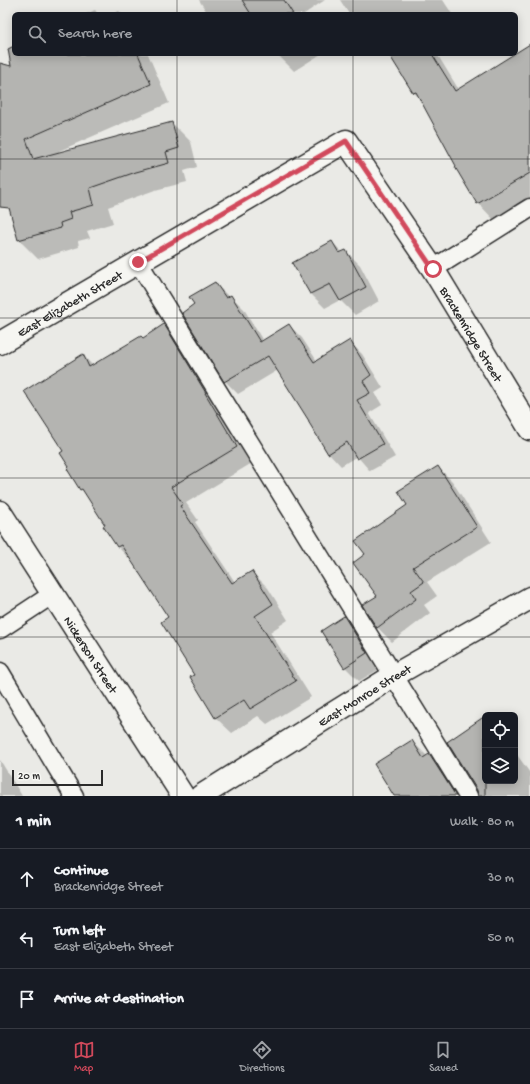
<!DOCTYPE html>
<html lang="en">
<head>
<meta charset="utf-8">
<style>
	:root { --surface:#171b24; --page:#242831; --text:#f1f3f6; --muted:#9ea1a6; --line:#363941; --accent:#d1495b }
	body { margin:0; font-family:"Gochi Hand",sans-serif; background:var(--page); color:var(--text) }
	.controls { position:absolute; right:12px; bottom:12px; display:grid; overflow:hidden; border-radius:6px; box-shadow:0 2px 10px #0003 }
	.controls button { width:36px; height:36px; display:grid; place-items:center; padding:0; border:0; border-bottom:1px solid var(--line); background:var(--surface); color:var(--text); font:20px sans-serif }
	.scale { position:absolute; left:12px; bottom:10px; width:91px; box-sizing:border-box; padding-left:4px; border:2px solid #2b2b2b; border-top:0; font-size:11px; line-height:14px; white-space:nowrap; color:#2b2b2b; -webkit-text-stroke:3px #f6f6f2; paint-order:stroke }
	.stop { position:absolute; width:12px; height:12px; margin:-9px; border:3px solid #d1495b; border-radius:50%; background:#fff }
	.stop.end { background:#d1495b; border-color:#fff; box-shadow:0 1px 4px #0008 }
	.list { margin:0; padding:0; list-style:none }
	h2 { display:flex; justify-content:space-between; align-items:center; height:52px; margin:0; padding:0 16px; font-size:17px }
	h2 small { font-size:13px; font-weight:400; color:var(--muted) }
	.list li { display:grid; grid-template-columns:26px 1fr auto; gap:12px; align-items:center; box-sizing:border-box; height:60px; padding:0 16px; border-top:1px solid var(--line) }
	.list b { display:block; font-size:15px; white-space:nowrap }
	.list p { margin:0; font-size:13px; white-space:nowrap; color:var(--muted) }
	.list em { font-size:13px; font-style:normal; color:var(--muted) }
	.icon { flex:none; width:22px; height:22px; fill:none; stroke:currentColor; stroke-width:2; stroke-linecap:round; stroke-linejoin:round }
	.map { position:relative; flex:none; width:530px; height:796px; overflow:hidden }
	.search { position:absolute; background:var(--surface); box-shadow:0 2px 10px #0003; left:12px; right:12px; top:12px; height:44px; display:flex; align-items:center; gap:10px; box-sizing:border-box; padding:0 14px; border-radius:6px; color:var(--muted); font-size:15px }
	.sheet { height:232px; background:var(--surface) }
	nav { display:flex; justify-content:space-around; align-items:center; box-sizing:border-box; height:56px; border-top:1px solid var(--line); background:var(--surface); font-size:11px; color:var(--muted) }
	nav a { display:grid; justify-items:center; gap:2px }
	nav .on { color:var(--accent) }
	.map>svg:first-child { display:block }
</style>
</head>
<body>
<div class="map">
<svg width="530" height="796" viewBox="0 0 530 796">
	<rect width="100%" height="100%" fill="#eaeae6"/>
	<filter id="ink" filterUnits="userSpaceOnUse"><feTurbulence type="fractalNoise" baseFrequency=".025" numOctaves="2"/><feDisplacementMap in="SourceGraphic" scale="8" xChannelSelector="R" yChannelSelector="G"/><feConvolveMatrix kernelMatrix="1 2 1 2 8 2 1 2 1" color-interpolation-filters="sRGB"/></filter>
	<g filter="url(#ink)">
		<g fill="#0003">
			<path d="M199,0H325L304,14H208Z"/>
			<path d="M340,0H443L452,14H349Z"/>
			<path d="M95,10L98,14H86Z"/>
			<path d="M119,11L122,14H112Z"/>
			<path d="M14,50V54H148L169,103L59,151V153L172,123L191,142L197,167L184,171L187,182L155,190L108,207L113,223L87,231L90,238L78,241L79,247L38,259L19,240L4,191L0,209V64L12,68Z"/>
			<path d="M277,54H321L294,71Z"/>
			<path d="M390,54H437L459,90L530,59V198L494,220L478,203L421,99L414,93Z"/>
			<path d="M332,242L343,253L346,251L360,265L379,301L355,315L340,300L325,308L311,294Z"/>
			<path d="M215,283L229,297L231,296L244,309L263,341L289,325L302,338L317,361L350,342L362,354L383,388L375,393L382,405L369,413L395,457L370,471L357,456L341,466L329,453L310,421L278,370L238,394L225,381L183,313L195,305Z"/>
			<path d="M164,326L180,341L252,463L186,503L198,520L195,522L235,582L252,572L268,588L288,620L270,632L311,697L267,724L258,716L232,733L216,718L191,678L195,675L170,617L133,563L118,547L105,526L107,525L88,497L81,489L64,451L83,355L93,366L143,340Z"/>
			<path d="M438,467L452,481L491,542L427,582L437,596L424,605L430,613L392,642L378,628L364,605L379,596L366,555L408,505Z"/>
			<path d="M344,617L359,632L381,668L359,681L345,667Z"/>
			<path d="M485,718V781H515V752L530,773V796H479Z"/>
			<path d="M412,741L427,756L429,755L451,776L463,796H395Z"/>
			<path d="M0,760L22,796H0Z"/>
		</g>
		<g fill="#b4b4b1" stroke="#2b2b2b">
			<path d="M242,0H284L293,14H251Z"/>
			<path d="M530,44V173L477,204L455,167L456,166L416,92L413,93L390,56L393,54H432L455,91Z"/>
			<path d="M14,46V54H138L151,84L26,139L33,159L172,122L179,148L166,152L169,163L136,172L90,188L94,205L69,212L71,219L60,223L61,228L18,240L9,208L0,207V63L11,66L8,49Z"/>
			<path d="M332,241L339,253L346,250L366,287L340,301L330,284L310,294L292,263Z"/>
			<path d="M215,282L226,298L231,295L260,342L289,324L314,362L350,340L371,375L363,381L370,393L357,400L383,444L357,459L347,442L328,454L308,421H309L268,356L224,382L182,313L194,304L189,297Z"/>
			<path d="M164,324L206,393H205L237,447L171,487L183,504L180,506L232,583L252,571L273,604L255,616L296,681L250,709L244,700L215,718L190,677L194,675L161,622L168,617L121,545L117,547L103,526L105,525L82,489L80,490L67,469L69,467L60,453L63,451L24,391L83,354L89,367L141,336L143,338Z"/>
			<path d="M438,466L477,527L413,567L424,582L411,591L416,599L377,628L362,605L377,596L353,563L365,554L355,541L407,505L398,491Z"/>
			<path d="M344,616L367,653L344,668L321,631Z"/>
			<path d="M485,716V796H478L477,790L447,742Z"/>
			<path d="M412,740L423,758L429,754L456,796H394L374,764Z"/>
		</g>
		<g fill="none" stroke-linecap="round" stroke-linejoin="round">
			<defs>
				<g id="service">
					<path d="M138,262L468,796"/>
					<path d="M433,269L530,208"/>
					<path d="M0,629L53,594"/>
					<path d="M0,672L74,796"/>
				</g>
				<g id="minor">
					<path id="s1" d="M0,343L346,141L433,269L530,429"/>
					<path id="s2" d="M0,512L183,796"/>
				</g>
				<g id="tertiary">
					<path id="s3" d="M201,796L393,676L530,598"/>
				</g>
			</defs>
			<use href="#service" stroke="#2b2b2b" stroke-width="21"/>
			<use href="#minor" stroke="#2b2b2b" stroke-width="25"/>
			<use href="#tertiary" stroke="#2b2b2b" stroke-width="25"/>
			<use href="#service" stroke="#f6f6f2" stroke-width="18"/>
			<use href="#minor" stroke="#f6f6f2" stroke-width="22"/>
			<use href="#tertiary" stroke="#f6f6f2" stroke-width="22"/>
		</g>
	</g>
	<g fill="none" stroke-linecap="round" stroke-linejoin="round" filter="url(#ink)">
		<path stroke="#d1495b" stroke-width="5" d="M138,262L346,141L433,269"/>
	</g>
	<path fill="none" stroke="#2b2b2b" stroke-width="1" stroke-opacity="0.55" d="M177,0V14M353,0V14M177,54V796M353,54V796M0,159H530M0,318H530M0,478H530M0,637H530"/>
	<g text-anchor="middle" stroke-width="3" stroke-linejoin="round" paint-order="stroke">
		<g font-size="13" fill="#2b2b2b" stroke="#f6f6f2">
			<text dy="5" stroke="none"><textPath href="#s1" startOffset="80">East Elizabeth Street</textPath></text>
			<text dy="5" stroke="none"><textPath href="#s1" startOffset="631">Brackenridge Street</textPath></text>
			<text dy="5" stroke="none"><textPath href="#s2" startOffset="169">Nickerson Street</textPath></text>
			<text dy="5" stroke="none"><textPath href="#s3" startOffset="192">East Monroe Street</textPath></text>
		</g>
	</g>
</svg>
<div class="controls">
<button><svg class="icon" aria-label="locate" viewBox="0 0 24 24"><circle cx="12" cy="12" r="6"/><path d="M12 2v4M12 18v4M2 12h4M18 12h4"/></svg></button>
<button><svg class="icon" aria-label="layers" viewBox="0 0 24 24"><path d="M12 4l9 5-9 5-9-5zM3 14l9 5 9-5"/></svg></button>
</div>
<div class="scale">20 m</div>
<div class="stop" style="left:433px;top:269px"></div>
<div class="stop end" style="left:138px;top:262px"></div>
<div class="search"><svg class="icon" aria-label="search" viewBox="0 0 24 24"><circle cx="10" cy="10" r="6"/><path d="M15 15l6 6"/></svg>Search here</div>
</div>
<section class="sheet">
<h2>1 min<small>Walk · 80 m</small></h2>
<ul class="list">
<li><svg class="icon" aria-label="ahead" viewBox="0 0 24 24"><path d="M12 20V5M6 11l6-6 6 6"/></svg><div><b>Continue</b><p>Brackenridge Street</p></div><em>30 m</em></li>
<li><svg class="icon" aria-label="left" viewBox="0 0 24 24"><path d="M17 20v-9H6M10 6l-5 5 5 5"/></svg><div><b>Turn left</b><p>East Elizabeth Street</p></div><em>50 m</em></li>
<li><svg class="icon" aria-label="arrive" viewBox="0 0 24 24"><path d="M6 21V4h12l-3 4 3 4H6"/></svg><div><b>Arrive at destination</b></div></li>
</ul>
</section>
<nav>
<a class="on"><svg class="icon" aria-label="map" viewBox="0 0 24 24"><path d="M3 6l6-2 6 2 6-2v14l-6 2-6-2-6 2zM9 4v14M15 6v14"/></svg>Map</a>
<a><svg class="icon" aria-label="directions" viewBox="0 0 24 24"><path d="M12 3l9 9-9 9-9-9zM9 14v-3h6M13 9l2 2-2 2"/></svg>Directions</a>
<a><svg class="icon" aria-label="saved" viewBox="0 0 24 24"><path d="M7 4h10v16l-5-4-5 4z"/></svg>Saved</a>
</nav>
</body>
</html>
